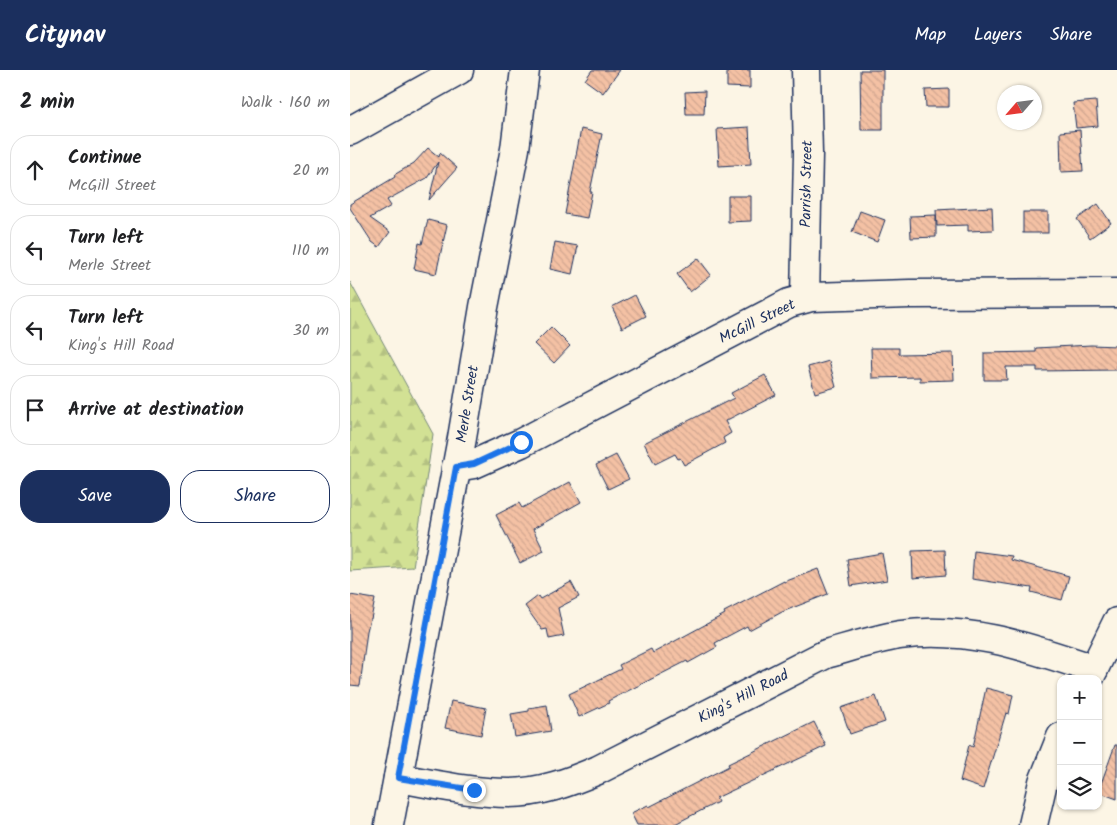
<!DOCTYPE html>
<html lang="en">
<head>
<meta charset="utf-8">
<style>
	:root { --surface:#fff; --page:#f2f2f2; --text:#202124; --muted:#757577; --line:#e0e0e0; --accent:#1b2f5e }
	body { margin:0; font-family:Kalam,sans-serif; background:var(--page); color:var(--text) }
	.controls { position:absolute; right:15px; bottom:15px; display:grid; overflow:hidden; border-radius:10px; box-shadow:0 1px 4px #0004 }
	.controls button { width:45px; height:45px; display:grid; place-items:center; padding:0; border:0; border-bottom:1px solid var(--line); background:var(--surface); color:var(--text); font:25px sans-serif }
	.compass { position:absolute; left:647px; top:15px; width:45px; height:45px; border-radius:50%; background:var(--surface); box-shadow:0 1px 4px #0004; rotate:242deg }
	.stop { position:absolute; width:15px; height:15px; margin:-11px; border:4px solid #1a73e8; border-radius:50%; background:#fff }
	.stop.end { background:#1a73e8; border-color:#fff; box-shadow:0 1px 5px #0008 }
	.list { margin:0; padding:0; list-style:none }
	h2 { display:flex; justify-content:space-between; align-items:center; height:65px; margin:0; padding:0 20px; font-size:21px }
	h2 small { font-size:16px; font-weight:400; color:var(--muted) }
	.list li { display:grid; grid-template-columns:32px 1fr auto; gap:15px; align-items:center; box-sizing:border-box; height:70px; margin:0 10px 10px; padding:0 10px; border:1px solid var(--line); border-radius:20px }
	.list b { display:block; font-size:19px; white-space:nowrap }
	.list p { margin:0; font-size:16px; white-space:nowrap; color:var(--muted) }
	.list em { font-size:16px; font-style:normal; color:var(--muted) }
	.actions { display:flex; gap:10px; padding:15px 20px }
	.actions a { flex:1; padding:11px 0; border:1px solid var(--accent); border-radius:20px; text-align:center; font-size:18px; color:var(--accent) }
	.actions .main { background:var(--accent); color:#fff }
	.icon { flex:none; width:28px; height:28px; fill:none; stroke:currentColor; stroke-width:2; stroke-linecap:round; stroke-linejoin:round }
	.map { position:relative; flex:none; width:767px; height:755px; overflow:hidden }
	header { display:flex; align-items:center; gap:30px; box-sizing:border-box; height:70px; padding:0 25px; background:var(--accent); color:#fff }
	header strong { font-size:24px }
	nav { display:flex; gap:28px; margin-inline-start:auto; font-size:18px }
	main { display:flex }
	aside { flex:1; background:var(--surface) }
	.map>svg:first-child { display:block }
</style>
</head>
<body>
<header>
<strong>Citynav</strong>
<nav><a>Map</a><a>Layers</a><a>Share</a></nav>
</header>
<main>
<aside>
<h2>2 min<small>Walk · 160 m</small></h2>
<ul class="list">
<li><svg class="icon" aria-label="ahead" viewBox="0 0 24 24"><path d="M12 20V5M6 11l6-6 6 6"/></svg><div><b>Continue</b><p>McGill Street</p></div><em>20 m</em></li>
<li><svg class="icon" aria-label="left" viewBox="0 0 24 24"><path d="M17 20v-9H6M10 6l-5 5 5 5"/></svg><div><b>Turn left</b><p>Merle Street</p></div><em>110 m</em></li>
<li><svg class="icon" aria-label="left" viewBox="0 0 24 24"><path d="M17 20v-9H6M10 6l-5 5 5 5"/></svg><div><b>Turn left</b><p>King's Hill Road</p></div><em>30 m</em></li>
<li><svg class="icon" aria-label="arrive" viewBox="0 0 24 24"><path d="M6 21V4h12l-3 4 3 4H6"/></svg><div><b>Arrive at destination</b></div></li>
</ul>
<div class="actions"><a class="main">Save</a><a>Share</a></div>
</aside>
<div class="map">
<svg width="767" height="755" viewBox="0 0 767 755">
	<defs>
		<pattern id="forest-firs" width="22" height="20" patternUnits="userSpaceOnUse" patternTransform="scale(1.25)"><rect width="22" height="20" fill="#d2e194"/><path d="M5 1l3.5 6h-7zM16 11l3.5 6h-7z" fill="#b4c182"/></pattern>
		<pattern id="building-back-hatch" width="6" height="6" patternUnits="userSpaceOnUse" patternTransform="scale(1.25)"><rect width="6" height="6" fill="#f4c1a4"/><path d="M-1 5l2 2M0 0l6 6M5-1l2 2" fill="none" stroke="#d1a690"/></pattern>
	</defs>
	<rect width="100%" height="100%" fill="#fcf5e5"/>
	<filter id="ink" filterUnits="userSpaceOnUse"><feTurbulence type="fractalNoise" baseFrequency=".02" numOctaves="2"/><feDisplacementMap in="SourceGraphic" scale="10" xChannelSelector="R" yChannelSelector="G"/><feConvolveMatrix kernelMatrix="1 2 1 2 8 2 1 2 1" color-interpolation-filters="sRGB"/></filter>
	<g filter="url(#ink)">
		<path fill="url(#forest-firs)" stroke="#768879" d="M0,212L83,364L63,497L0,501Z"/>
		<g fill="url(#building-back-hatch)" stroke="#1b2f5e">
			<path d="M242,0H270L253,23L235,10Z"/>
			<path d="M377,0H400V18L377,17Z"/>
			<path d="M510,0H533V60H511Z"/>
			<path d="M599,19V37H576L575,20Z"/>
			<path d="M355,21L354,44H336L335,22Z"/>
			<path d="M746,31L748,56L726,58L723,33Z"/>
			<path d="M399,57L401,94L369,96L367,59Z"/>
			<path d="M231,59L252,64L240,122H242L237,148L215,144Z"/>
			<path d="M730,60L733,101L711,102L710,62Z"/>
			<path d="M78,78L89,87L90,83L107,98L79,130L88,92L77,108L37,130L41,136L20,148L40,162L29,177L22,172L0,138V134L45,107L44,105L64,93Z"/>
			<path d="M378,126H401V151L378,152Z"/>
			<path d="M748,134L761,153L740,168L727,149Z"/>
			<path d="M642,137L643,160L618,161V155L587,156L586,140Z"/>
			<path d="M510,141L535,150L527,172L502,162Z"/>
			<rect x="673" y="142" width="25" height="21"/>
			<path d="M586,145V167L561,168L560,146Z"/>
			<path d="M78,150L97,155L86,204L64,199L69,173L72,174Z"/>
			<path d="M205,172L228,176L222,204L200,199Z"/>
			<path d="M348,188L361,205L340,222L327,204Z"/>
			<path d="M285,225L296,246L272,258L262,237Z"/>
			<path d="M201,257L220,276L204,293L184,274Z"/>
			<path d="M741,275L767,276V300L687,301V297H656L657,310H634V283L686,282V278Z"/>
			<path d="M521,278H549V284L603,283L604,310L570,311V307L522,308Z"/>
			<path d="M479,291L486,317L465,323L458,297Z"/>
			<path d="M415,305L426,325L375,351L381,363L373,368L375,373L334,395L330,388L328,389L325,384L305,394L294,373L384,328L381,323Z"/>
			<path d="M266,385L279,409L258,419L246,395Z"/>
			<path d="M220,412L231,432L183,459L194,481L170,493L146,445L169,433L172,438Z"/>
			<path d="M595,480L596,505L563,508L562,481Z"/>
			<path d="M624,481L662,486L661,490L719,506L712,530L681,522L682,518L622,509Z"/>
			<path d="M532,483L537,510L501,516L497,489Z"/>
			<path d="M468,499L478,524L432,542L399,560L397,556L365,573L367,577L338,593L337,591L258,631L259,633L229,647L219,624L271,599L269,595L301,579L303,583L375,544L374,542L434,511V512Z"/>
			<path d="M221,512L229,527L208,538L214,566L199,569L197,559L192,560L175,536L188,526L190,529Z"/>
			<path d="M0,525L25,529L21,549H20L17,561L10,616L0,615Z"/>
			<path d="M636,618L663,625L659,644L656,643L633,719L610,711L619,675L623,677Z"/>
			<path d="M526,626L535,652L500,664L491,638Z"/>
			<path d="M101,631L136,638L131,665L95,658Z"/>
			<path d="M197,635L201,661L165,667L161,644L179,641V638Z"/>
			<path d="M464,652L476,676L366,728L368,732L323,755H287L281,743L298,735L299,737L379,696L378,694Z"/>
			<path d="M765,675H767V729L748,722Z"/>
		</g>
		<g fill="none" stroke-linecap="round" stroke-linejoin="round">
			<defs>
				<g id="minor">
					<path d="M0,61L109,0"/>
					<path d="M455,228L458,84L456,0"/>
					<path d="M106,397L124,394L171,373L439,233L461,227L560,224L767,223"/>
					<path d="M739,609L767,552"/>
					<path d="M48,708C84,714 122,723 159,723C190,723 220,712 248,700L476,584C501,577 525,569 550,565C617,555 681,578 744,599"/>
					<path d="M39,755L112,368L134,237L165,79L175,0"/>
					<path d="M683,755L693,712L711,667"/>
				</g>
			</defs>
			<use href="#minor" stroke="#1b2f5e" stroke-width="31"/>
			<use href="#minor" stroke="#fcf5e5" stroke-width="28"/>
		</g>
	</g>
	<g fill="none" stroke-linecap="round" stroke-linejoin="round" filter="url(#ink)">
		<path stroke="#1a73e8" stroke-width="6" d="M124,720L48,708L106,397L124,394L171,372"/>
	</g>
	<g text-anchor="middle" stroke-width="4.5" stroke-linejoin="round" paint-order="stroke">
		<g font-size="15" fill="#1b2f5e" stroke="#fcf5e5">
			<text transform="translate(456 114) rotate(-89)" y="5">Parrish Street</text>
			<text transform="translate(407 251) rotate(-26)" y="5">McGill Street</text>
			<text transform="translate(117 334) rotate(-81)" y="5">Merle Street</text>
			<text transform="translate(393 626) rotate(-27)" y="5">King's Hill Road</text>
		</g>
	</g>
</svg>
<div class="controls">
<button>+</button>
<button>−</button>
<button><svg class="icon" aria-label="layers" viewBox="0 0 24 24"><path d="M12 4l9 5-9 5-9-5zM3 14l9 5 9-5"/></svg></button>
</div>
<svg class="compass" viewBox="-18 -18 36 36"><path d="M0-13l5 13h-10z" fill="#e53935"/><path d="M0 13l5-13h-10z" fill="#757577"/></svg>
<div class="stop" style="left:171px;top:372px"></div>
<div class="stop end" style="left:124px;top:720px"></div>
</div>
</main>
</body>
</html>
